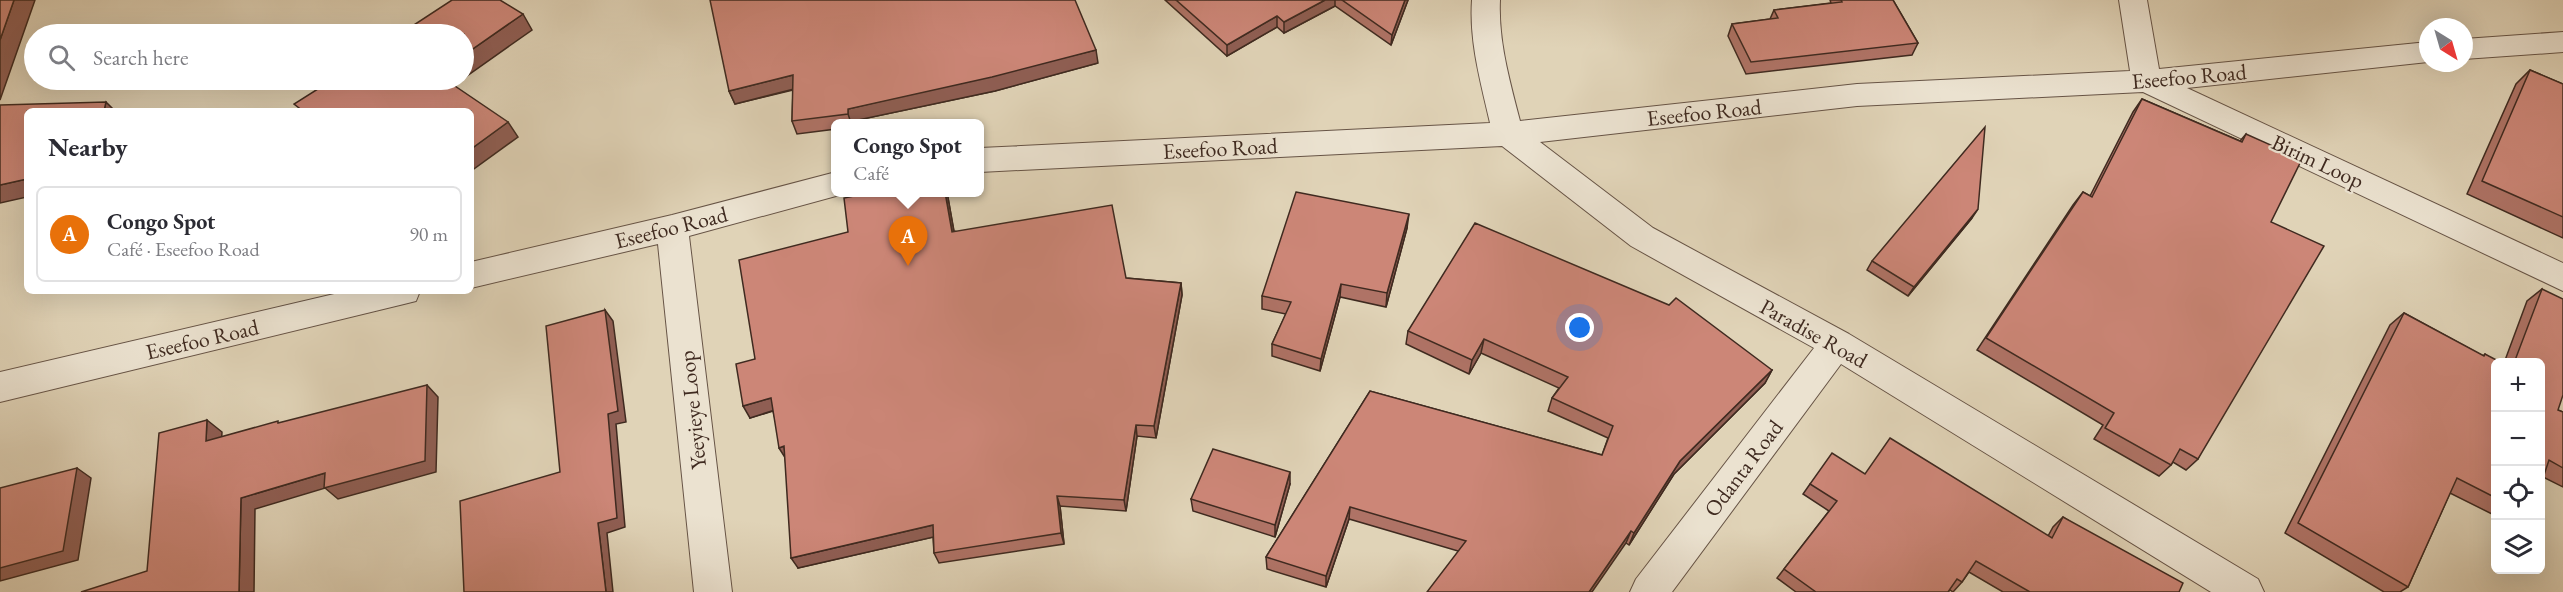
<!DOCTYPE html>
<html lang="en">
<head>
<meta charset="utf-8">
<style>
	:root { --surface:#fff; --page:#f7f7f7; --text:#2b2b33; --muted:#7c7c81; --line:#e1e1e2; --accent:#1a73e8 }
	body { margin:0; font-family:"EB Garamond",serif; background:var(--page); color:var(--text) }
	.controls { position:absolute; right:18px; bottom:18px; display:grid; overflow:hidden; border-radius:9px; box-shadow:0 6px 24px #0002 }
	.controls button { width:54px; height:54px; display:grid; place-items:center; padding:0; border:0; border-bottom:2px solid var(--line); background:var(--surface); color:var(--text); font:30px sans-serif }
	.compass { position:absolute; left:2419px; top:18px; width:54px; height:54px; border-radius:50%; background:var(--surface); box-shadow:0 6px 24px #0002; rotate:143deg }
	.you { position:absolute; left:1580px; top:328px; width:21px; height:21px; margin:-15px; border:4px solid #fff; border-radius:50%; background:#1a73e8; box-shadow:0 0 0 9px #1a73e833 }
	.badge { display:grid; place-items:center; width:39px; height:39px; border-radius:50%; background:var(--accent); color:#fff; font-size:20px; font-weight:700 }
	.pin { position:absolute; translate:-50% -50px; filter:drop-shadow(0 2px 3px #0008) }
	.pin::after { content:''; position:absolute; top:32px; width:21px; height:18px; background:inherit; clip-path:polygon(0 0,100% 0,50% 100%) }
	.popup { position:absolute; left:831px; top:119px; width:153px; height:78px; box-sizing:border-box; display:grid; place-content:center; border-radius:9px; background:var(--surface); filter:drop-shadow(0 2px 4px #0005); font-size:20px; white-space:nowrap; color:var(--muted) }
	.popup b { font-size:22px; color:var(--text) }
	.popup::after { content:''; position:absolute; left:50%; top:100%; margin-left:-12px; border:12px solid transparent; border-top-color:var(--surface) }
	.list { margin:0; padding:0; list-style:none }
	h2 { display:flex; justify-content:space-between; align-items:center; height:78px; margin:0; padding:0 24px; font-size:26px }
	h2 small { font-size:20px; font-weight:400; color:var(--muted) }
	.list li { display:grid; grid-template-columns:39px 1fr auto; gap:18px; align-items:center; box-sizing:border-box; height:96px; margin:0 12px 12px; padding:0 12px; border:2px solid var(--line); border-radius:9px }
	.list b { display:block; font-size:22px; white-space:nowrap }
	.list p { margin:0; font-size:20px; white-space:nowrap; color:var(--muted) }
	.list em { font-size:20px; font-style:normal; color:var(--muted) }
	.icon { flex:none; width:33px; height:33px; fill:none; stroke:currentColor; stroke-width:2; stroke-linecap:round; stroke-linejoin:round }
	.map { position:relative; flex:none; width:2563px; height:592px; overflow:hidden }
	.search { position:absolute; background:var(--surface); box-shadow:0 6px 24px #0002; left:24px; top:24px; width:450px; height:66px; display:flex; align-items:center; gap:15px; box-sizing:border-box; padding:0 21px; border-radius:33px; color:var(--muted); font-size:22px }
	.panel { position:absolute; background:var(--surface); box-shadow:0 6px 24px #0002; left:24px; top:108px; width:450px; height:186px; border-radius:9px }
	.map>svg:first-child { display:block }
</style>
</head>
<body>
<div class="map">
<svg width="2563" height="592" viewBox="0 0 2563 592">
	<rect width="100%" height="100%" fill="#e0d3b7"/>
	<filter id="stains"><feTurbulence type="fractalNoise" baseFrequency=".00333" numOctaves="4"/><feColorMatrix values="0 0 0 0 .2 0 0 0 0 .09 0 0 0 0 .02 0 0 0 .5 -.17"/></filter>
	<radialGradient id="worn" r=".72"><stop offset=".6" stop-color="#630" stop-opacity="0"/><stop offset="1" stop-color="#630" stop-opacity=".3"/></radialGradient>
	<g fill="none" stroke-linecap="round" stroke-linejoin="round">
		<defs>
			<g id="minor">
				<path d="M1472,0H1500C1498,41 1510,82 1520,121L1857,84L2130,71L2119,0H2147L2159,69L2428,42V62L2187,88L2563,263V291L2143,92L1857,106L1540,142L1653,228L1849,334L2258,579L2264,592H2211L1841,364L1672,592H1630L1636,579L1814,348L1631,246L1502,146L980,172V148L1490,123C1481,83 1469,42 1472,0Z"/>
				<path d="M2563,32V52L2464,59V39Z"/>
				<path d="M836,172V192L847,193L689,236L732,592H694L658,244L471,288V262L672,215Z"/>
				<path d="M347,291H420L416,301L404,304L0,402V372Z"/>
			</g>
		</defs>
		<use href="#minor" stroke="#675446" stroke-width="2"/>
		<use href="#minor" fill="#ebe2d0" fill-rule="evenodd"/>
	</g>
	<g fill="#af7366" stroke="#3f2a20" stroke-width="1.5">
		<path d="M1165,0H1408L1391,45L1335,6L1284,33L1277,27L1227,56Z"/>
		<path d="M1830,0H1893L1918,43L1912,55L1746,74L1728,36L1732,24L1770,19L1774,10L1831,3Z"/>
		<path d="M1098,63L995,91L853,121V123H836V129L797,134L792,121L793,90L735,104L729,91Z"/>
		<path d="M2530,70L2563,84V238L2467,194L2516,84Z"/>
		<path d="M2142,99L2240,141L2246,134L2271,222L2198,459L2186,470L2173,462L2171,465L2159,476L2094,439L2103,425L1977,350L2073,205L2083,192L2090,196L2133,112Z"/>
		<path d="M874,192H947L954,231L1126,278L1181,283L1182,295L1156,438L1137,436L1126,511L1060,506L1064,544L939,563L934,553L933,537L798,568L785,457L773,411L750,418L755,359L848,232Z"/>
		<path d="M1972,218L1908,296L1867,270L1872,261Z"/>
		<path d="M1407,228L1386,307L1340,297L1320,371L1272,356V344L1286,314L1262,309V296Z"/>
		<path d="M2542,289L2558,410L2563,412V487L2543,477L2541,363H2504L2527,301Z"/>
		<path d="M2404,313L2483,356L2485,354L2496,363V516L2450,493L2408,587L2400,592H2384L2285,533L2390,325Z"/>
		<path d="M1408,331L1772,370L1765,383L1674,474L1629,545L1626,543L1458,551L1349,519L1326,587L1267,569L1266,557L1370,391L1602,455L1608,438L1548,411L1552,398L1559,388L1481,353L1469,374L1406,344Z"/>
		<path d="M1865,474L2048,536L2053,527L2063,517L2179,592H2003L1969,572L1962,582L1953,592L1950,590L1948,592H1796L1777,578L1829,511L1803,494L1810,484Z"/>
		<path d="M1290,484L1275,537L1193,511L1191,499Z"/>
	</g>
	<g fill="#8f5e53" stroke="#3f2a20" stroke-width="1.5">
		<path d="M14,0H35L0,100V40Z"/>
		<path d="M1325,0H1335V6L1284,33V22Z"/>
		<path d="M1405,0H1408L1391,45L1392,35Z"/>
		<path d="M523,14L532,30L464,78V55Z"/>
		<path d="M1277,16V27L1227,56V45Z"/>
		<path d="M1096,50L1098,63L995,91L853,121V123H851L848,114V109Z"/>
		<path d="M793,75L798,88L735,104L729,91Z"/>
		<path d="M442,80H461L448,88Z"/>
		<path d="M106,102L115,111H104Z"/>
		<path d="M508,122L518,137L471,171V149Z"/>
		<path d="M27,179V197L0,203V185Z"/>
		<path d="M945,192H947L956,244L952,232Z"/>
		<path d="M1978,209L1972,218L1908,296L1914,287Z"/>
		<path d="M1409,214L1407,228L1386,307L1387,293Z"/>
		<path d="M1181,283L1182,295L1156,438L1154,426Z"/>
		<path d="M1341,284L1340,297L1320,371L1321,359Z"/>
		<path d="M605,310L613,321L626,422L616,424L625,527L607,533L613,592H606L598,523L608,414Z"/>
		<path d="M1484,339L1481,353L1469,374L1472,360Z"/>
		<path d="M1772,370L1765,383L1674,474L1629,545L1634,533L1680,461Z"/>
		<path d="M427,385L438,397L436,472L338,499L325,488L255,509L254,592H239L241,498L325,473Z"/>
		<path d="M771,398L778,409L750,418L743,406Z"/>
		<path d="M207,420L222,432L221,452L206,441Z"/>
		<path d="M1136,425L1137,436L1126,511L1124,500Z"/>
		<path d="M784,446L786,459L779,448Z"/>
		<path d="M77,468L91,478L78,560L0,581V568Z"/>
		<path d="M1290,472V484L1275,537V525Z"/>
		<path d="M1057,496L1060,506L1064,544L1061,533Z"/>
		<path d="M1350,507L1349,519L1326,587V576Z"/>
		<path d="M933,525L938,536L798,568L791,558Z"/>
		<path d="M1631,531L1626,543L1592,592H1589Z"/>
	</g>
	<g fill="#cc8677" stroke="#3f2a20" stroke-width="1.5">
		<path d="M0,0H14L0,40Z"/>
		<path d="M452,0H500L523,14L464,55V34H400Z"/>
		<path d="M710,0H1075L1096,50L992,77L848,109V114L792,121L793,75L729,91Z"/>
		<path d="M1176,0H1325L1284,22L1277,16L1227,45Z"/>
		<path d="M1342,0H1405L1392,35Z"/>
		<path d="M1841,0H1893L1918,43L1751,62L1732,24L1778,18L1774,10L1842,2Z"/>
		<path d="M2530,70L2563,84V217L2482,181Z"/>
		<path d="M332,80H446L508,122L471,149V111H303L294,104Z"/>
		<path d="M2142,99L2242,142L2246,134L2302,159L2271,222L2324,246L2198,459L2180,449L2171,465L2105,428L2114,413L1986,338L2083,192L2092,197Z"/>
		<path d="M106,102L104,111H27V179L0,185V105Z"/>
		<path d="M1985,127L1978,209L1914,287L1872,261Z"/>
		<path d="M874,192H945L952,232L1112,205L1126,278L1181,283L1154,426L1136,425L1124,500L1057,496L1061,533L934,553L933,525L791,558L784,446L779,448L771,398L743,406L736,364L755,359L739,260L848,232L844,198Z"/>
		<path d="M1296,192L1409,214L1387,293L1341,284L1321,359L1272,344L1291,302L1262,296Z"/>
		<path d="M1475,223L1669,305L1676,298L1772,370L1680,461L1634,533L1631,531L1589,592H1427L1466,541L1350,507L1326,576L1266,557L1370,391L1602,455L1613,426L1552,398L1568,377L1484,339L1472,360L1408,331Z"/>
		<path d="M2542,289L2563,299V395L2558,410L2563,412V468L2549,460L2541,484V363H2514Z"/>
		<path d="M605,310L618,411L608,414L617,518L598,523L606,592H464L460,501L560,472L546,326Z"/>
		<path d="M2404,313L2484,356L2485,354L2502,363H2496V498L2457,478L2408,587L2298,523Z"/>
		<path d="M427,385L425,461L324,488L325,473L241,498L239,592H81L147,571L159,433L207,420L206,441L278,421V423Z"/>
		<path d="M1890,438L2052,538L2063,517L2183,583L2179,592H2030L1976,561L1962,582L1957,579L1948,592H1816L1784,569L1837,501L1810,484L1832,453L1865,474Z"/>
		<path d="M1213,449L1290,472L1275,525L1191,499Z"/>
		<path d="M77,468L63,551L0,568V488Z"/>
	</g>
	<g text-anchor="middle" stroke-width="4.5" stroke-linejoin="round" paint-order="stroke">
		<g font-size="22" fill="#3f2a20" stroke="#ebe2d0">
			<text transform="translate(2189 76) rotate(-5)" y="8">Eseefoo Road</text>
			<text transform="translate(1704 112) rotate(-6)" y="8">Eseefoo Road</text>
			<text transform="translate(1220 148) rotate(-3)" y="8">Eseefoo Road</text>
			<text transform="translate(2318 161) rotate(25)" y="8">Birim Loop</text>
			<text transform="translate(671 227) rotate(-14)" y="8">Eseefoo Road</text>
			<text transform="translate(1814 333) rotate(29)" y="8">Paradise Road</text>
			<text transform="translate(202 339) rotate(-13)" y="8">Eseefoo Road</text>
			<text transform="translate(692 410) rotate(-96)" y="8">Yeeyieye Loop</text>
			<text transform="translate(1743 468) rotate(-53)" y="8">Odanta Road</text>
		</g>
	</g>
	<rect width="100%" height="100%" filter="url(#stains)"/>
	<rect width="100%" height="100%" fill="url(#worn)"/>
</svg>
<div class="controls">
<button>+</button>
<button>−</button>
<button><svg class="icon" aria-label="locate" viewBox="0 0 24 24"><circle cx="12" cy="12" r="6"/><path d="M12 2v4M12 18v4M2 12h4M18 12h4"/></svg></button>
<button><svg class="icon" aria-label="layers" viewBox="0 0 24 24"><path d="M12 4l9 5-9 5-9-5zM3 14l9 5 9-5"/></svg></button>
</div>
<svg class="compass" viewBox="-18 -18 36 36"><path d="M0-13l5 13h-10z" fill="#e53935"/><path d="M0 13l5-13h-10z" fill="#7c7c81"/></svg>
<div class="you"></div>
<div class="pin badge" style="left:908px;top:266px;background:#e8710a">A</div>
<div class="popup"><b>Congo Spot</b>Café</div>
<div class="search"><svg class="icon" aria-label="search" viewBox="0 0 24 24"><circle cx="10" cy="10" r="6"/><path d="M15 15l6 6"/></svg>Search here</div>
<section class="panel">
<h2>Nearby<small></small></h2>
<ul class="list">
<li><span class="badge" style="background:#e8710a">A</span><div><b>Congo Spot</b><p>Café · Eseefoo Road</p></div><em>90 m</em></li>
</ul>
</section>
</div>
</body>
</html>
